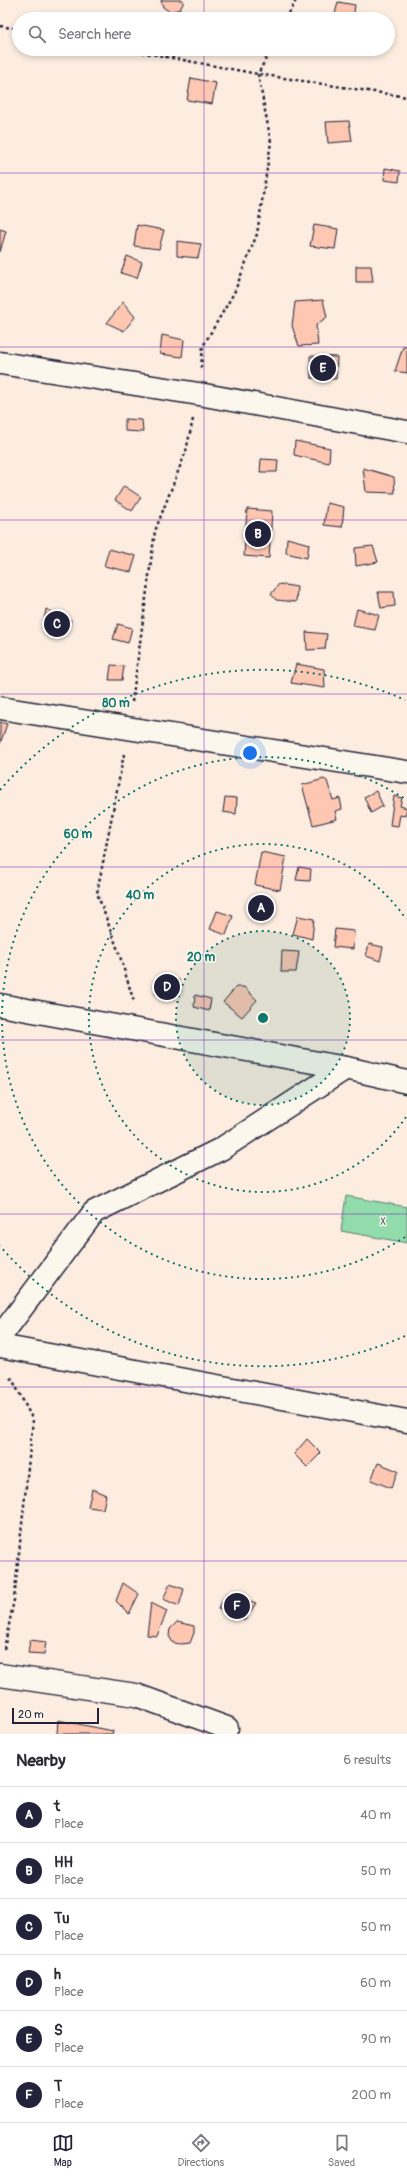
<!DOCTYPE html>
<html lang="en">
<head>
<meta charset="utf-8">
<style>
	:root { --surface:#fff; --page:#f7f7f7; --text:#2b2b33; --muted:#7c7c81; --line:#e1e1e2; --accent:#22223b }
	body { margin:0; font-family:Pangolin,sans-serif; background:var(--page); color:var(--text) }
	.scale { position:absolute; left:12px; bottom:10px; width:87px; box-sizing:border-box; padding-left:4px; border:2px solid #22223b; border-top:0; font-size:11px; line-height:14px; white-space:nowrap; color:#22223b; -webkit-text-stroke:3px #fbf7ec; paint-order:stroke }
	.you { position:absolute; left:250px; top:753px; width:14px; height:14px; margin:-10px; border:3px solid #fff; border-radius:50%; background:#1a73e8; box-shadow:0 0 0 6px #1a73e833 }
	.badge { display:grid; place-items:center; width:26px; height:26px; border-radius:50%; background:var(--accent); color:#fff; font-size:13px; font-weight:700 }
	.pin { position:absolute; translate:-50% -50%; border:2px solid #fff; box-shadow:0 1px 4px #0006 }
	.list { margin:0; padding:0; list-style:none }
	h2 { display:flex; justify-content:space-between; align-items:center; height:52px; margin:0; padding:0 16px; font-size:17px }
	h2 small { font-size:13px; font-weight:400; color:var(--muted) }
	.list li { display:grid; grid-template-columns:26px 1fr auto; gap:12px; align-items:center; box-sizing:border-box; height:56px; padding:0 16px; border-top:1px solid var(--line) }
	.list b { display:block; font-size:15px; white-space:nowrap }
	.list p { margin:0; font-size:13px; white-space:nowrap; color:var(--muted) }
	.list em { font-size:13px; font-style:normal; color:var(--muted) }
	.icon { flex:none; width:22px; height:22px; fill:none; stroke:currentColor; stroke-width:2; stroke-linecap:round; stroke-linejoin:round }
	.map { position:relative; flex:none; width:407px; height:1734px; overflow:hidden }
	.search { position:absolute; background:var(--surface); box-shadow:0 2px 6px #0003; left:12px; right:12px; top:12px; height:44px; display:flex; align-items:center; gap:10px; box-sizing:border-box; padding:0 14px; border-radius:22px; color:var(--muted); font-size:15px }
	.sheet { height:388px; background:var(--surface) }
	nav { display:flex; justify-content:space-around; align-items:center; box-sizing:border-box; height:56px; border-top:1px solid var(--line); background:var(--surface); font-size:11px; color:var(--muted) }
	nav a { display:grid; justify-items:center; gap:2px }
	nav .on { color:var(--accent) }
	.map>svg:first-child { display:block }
</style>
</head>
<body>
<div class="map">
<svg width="407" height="1734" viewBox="0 0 407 1734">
	<rect width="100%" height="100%" fill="#fcede0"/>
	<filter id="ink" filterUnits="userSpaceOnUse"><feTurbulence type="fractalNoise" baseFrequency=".025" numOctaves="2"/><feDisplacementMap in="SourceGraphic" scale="8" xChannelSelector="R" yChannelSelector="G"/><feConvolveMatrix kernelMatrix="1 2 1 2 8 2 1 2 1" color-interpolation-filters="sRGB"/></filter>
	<g filter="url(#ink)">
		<path fill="#92dbab" stroke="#5a7e73" d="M346,1196L407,1207V1243L341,1231Z"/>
		<g fill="#fec7b1" stroke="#22223b">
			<path d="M161,0H183V4L180,9L170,12L163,7Z"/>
			<path d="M338,2L355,5L353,19L334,18Z"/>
			<path d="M363,49H382V51Z"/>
			<path d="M191,78L216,83L212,104L187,100Z"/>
			<path d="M349,121L352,141L328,143L326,122Z"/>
			<path d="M385,168L400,171L399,182L384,180Z"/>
			<path d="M137,225L164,230L159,249L134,246Z"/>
			<path d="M314,225L338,229L335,249L310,246Z"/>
			<path d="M0,229L6,231L0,252Z"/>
			<path d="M177,241L201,244L198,258L177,256Z"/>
			<path d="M127,256L142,262L137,278L121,273Z"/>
			<path d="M356,266H371L373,282H356Z"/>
			<path d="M323,300L327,317L316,325L318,345L299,346L292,326L295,302Z"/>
			<path d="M123,302L135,317L124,331L107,323Z"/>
			<path d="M162,335L184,340L182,357L160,354Z"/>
			<path d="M403,347H407V373L395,371Z"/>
			<path d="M310,356L337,357L336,379L311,378Z"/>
			<path d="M125,419L142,420L143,432L125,431Z"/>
			<path d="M295,441L330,448L329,463L294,455Z"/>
			<path d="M261,459L278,460L277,472H260Z"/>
			<path d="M363,468L394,477L395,493L366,492Z"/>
			<path d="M124,486L141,497L132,511L115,500Z"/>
			<path d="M327,503L344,507L342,527L324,525Z"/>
			<path d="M247,509L272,511L269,558L244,556Z"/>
			<path d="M287,538L309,544L307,558L286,553Z"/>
			<path d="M373,546L378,562L356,566L355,548Z"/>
			<path d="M109,549L136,556L131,572L104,566Z"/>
			<path d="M279,584L297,587L296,602L276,600L271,594Z"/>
			<path d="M378,592H394L395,606L381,608Z"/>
			<path d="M46,609L71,620L67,632L43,628Z"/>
			<path d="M357,609L379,615L375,630L353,626Z"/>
			<path d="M118,624L132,628L128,643L113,639Z"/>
			<path d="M306,632L327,634L325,649L307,650Z"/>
			<path d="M296,664L324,669L325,688L291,683Z"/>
			<path d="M111,665L124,666L122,680H109Z"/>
			<path d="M0,722L7,724L0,744Z"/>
			<path d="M324,779L327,781L333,800L340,798L342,809L335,811L337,819L313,825L302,785Z"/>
			<path d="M376,791L383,806L371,813L364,797Z"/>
			<path d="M394,796L402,798L400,806L407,808L405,816L400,815L398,826L390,825Z"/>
			<path d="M225,797L237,798L236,814L223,812Z"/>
			<path d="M261,852L286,857L280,890L255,885Z"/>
			<path d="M299,867L311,869L310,881L296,880Z"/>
			<path d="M256,897L269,899L267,917L254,916Z"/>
			<path d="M217,911L233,916L226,935L210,929Z"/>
			<path d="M298,916L314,919L312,939L293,934Z"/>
			<path d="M335,929L354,931L353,949L333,947Z"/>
			<path d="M369,944L383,947L380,961L366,956Z"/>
			<path d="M282,951L299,952L296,972H281Z"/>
			<path d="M159,975L179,980L174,999L155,994Z"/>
			<path d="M236,987H244L257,1000L242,1017L223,1002Z"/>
			<path d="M195,995L211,999L209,1011L194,1007Z"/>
			<path d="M307,1439L321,1453L307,1467L294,1454Z"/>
			<path d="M378,1463L398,1471L391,1488L371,1480Z"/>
			<path d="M92,1489L106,1495L103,1509L88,1507Z"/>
			<path d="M123,1583L139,1594L129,1614L116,1601Z"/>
			<path d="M170,1584L184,1589L179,1606L163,1599Z"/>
			<path d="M227,1593L256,1603L245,1620L218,1609Z"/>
			<path d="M151,1603L167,1611L157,1636L147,1635Z"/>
			<path d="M177,1622L194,1626V1633L190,1643L181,1644L173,1643L169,1636L170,1629Z"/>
			<path d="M30,1640L46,1642L44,1654L28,1653Z"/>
			<path d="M58,1720L113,1731L112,1734H57Z"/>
		</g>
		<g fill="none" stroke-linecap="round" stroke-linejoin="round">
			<defs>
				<g id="minor">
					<path d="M0,363L199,394L407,432"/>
					<path d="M0,708L407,772"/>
					<path d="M0,1005L346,1068L407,1082"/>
					<path d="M0,1337L94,1212L221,1149L346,1068"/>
					<path d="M0,1346L407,1421"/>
					<path d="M0,1675L136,1695L227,1728"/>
				</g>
			</defs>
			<use href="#minor" stroke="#22223b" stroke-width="25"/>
			<g stroke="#22223b" stroke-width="2.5" stroke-dasharray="3 3" stroke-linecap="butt">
				<path d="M286,19L296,0"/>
				<path d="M0,26L19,29"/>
				<path d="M124,49L258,74L407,97"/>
				<path d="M201,368L203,346L234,293L257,234L271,142L258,74L271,49"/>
				<path d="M132,702L155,531L186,451L193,419"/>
				<path d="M124,754L97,893L119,953L134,1002"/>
				<path d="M4,1649L14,1600L33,1420L10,1375"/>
			</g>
			<use href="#minor" stroke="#fbf7ec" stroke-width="22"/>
		</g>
	</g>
	<path fill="none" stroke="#7b2cbf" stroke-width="1" stroke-opacity="0.55" d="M204,0V19M204,49V1734M0,173H407M0,347H407M0,520H407M0,694H407M0,867H407M0,1040H407M0,1214H407M0,1387H407M0,1561H407"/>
	<circle cx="263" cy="1018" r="87" fill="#0f766e" fill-opacity=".12"/>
	<g fill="none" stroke="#0f766e" stroke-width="2" stroke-dasharray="2 4">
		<circle cx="263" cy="1018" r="87"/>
		<path d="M406 1117A174 174 0 1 1 406 919"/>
		<path d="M405 1237A261 261 0 1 1 405 799"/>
		<path d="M405 1336A348 348 0 0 1 0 1246M0 790A348 348 0 0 1 405 700"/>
	</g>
	<g text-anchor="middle" stroke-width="3" stroke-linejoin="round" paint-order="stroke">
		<g font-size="10" fill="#445a5d" stroke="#fbf7ec">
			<text x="383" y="1225">X</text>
		</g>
	</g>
	<circle cx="263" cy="1018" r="6" fill="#0f766e" stroke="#fbf7ec" stroke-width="2"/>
	<g font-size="12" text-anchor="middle" font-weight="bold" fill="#0f766e" stroke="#fbf7ec" stroke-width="3" stroke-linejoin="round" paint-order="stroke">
		<text x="116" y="707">80 m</text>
		<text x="78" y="838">60 m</text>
		<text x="140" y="899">40 m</text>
		<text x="201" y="961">20 m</text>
	</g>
</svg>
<div class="scale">20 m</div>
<div class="you"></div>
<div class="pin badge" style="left:261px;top:908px">A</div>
<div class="pin badge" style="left:258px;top:534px">B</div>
<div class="pin badge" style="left:57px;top:624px">C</div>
<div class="pin badge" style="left:167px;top:987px">D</div>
<div class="pin badge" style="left:323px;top:368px">E</div>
<div class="pin badge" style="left:237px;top:1606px">F</div>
<div class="search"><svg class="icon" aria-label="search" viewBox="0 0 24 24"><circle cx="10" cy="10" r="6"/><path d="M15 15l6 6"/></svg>Search here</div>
</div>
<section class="sheet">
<h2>Nearby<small>6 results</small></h2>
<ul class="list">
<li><span class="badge">A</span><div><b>t</b><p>Place</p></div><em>40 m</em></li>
<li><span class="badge">B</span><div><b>HH</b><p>Place</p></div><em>50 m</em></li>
<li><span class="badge">C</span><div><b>Tu</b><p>Place</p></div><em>50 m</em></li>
<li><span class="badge">D</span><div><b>h</b><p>Place</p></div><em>60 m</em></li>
<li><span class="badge">E</span><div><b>S</b><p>Place</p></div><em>90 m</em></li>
<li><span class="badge">F</span><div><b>T</b><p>Place</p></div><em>200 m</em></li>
</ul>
</section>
<nav>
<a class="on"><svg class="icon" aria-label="map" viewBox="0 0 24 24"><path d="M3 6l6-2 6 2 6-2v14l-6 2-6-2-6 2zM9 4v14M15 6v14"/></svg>Map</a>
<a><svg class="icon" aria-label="directions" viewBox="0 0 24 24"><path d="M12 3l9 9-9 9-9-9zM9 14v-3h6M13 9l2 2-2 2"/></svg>Directions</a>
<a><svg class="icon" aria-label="saved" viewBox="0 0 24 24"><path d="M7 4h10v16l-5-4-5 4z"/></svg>Saved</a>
</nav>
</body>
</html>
